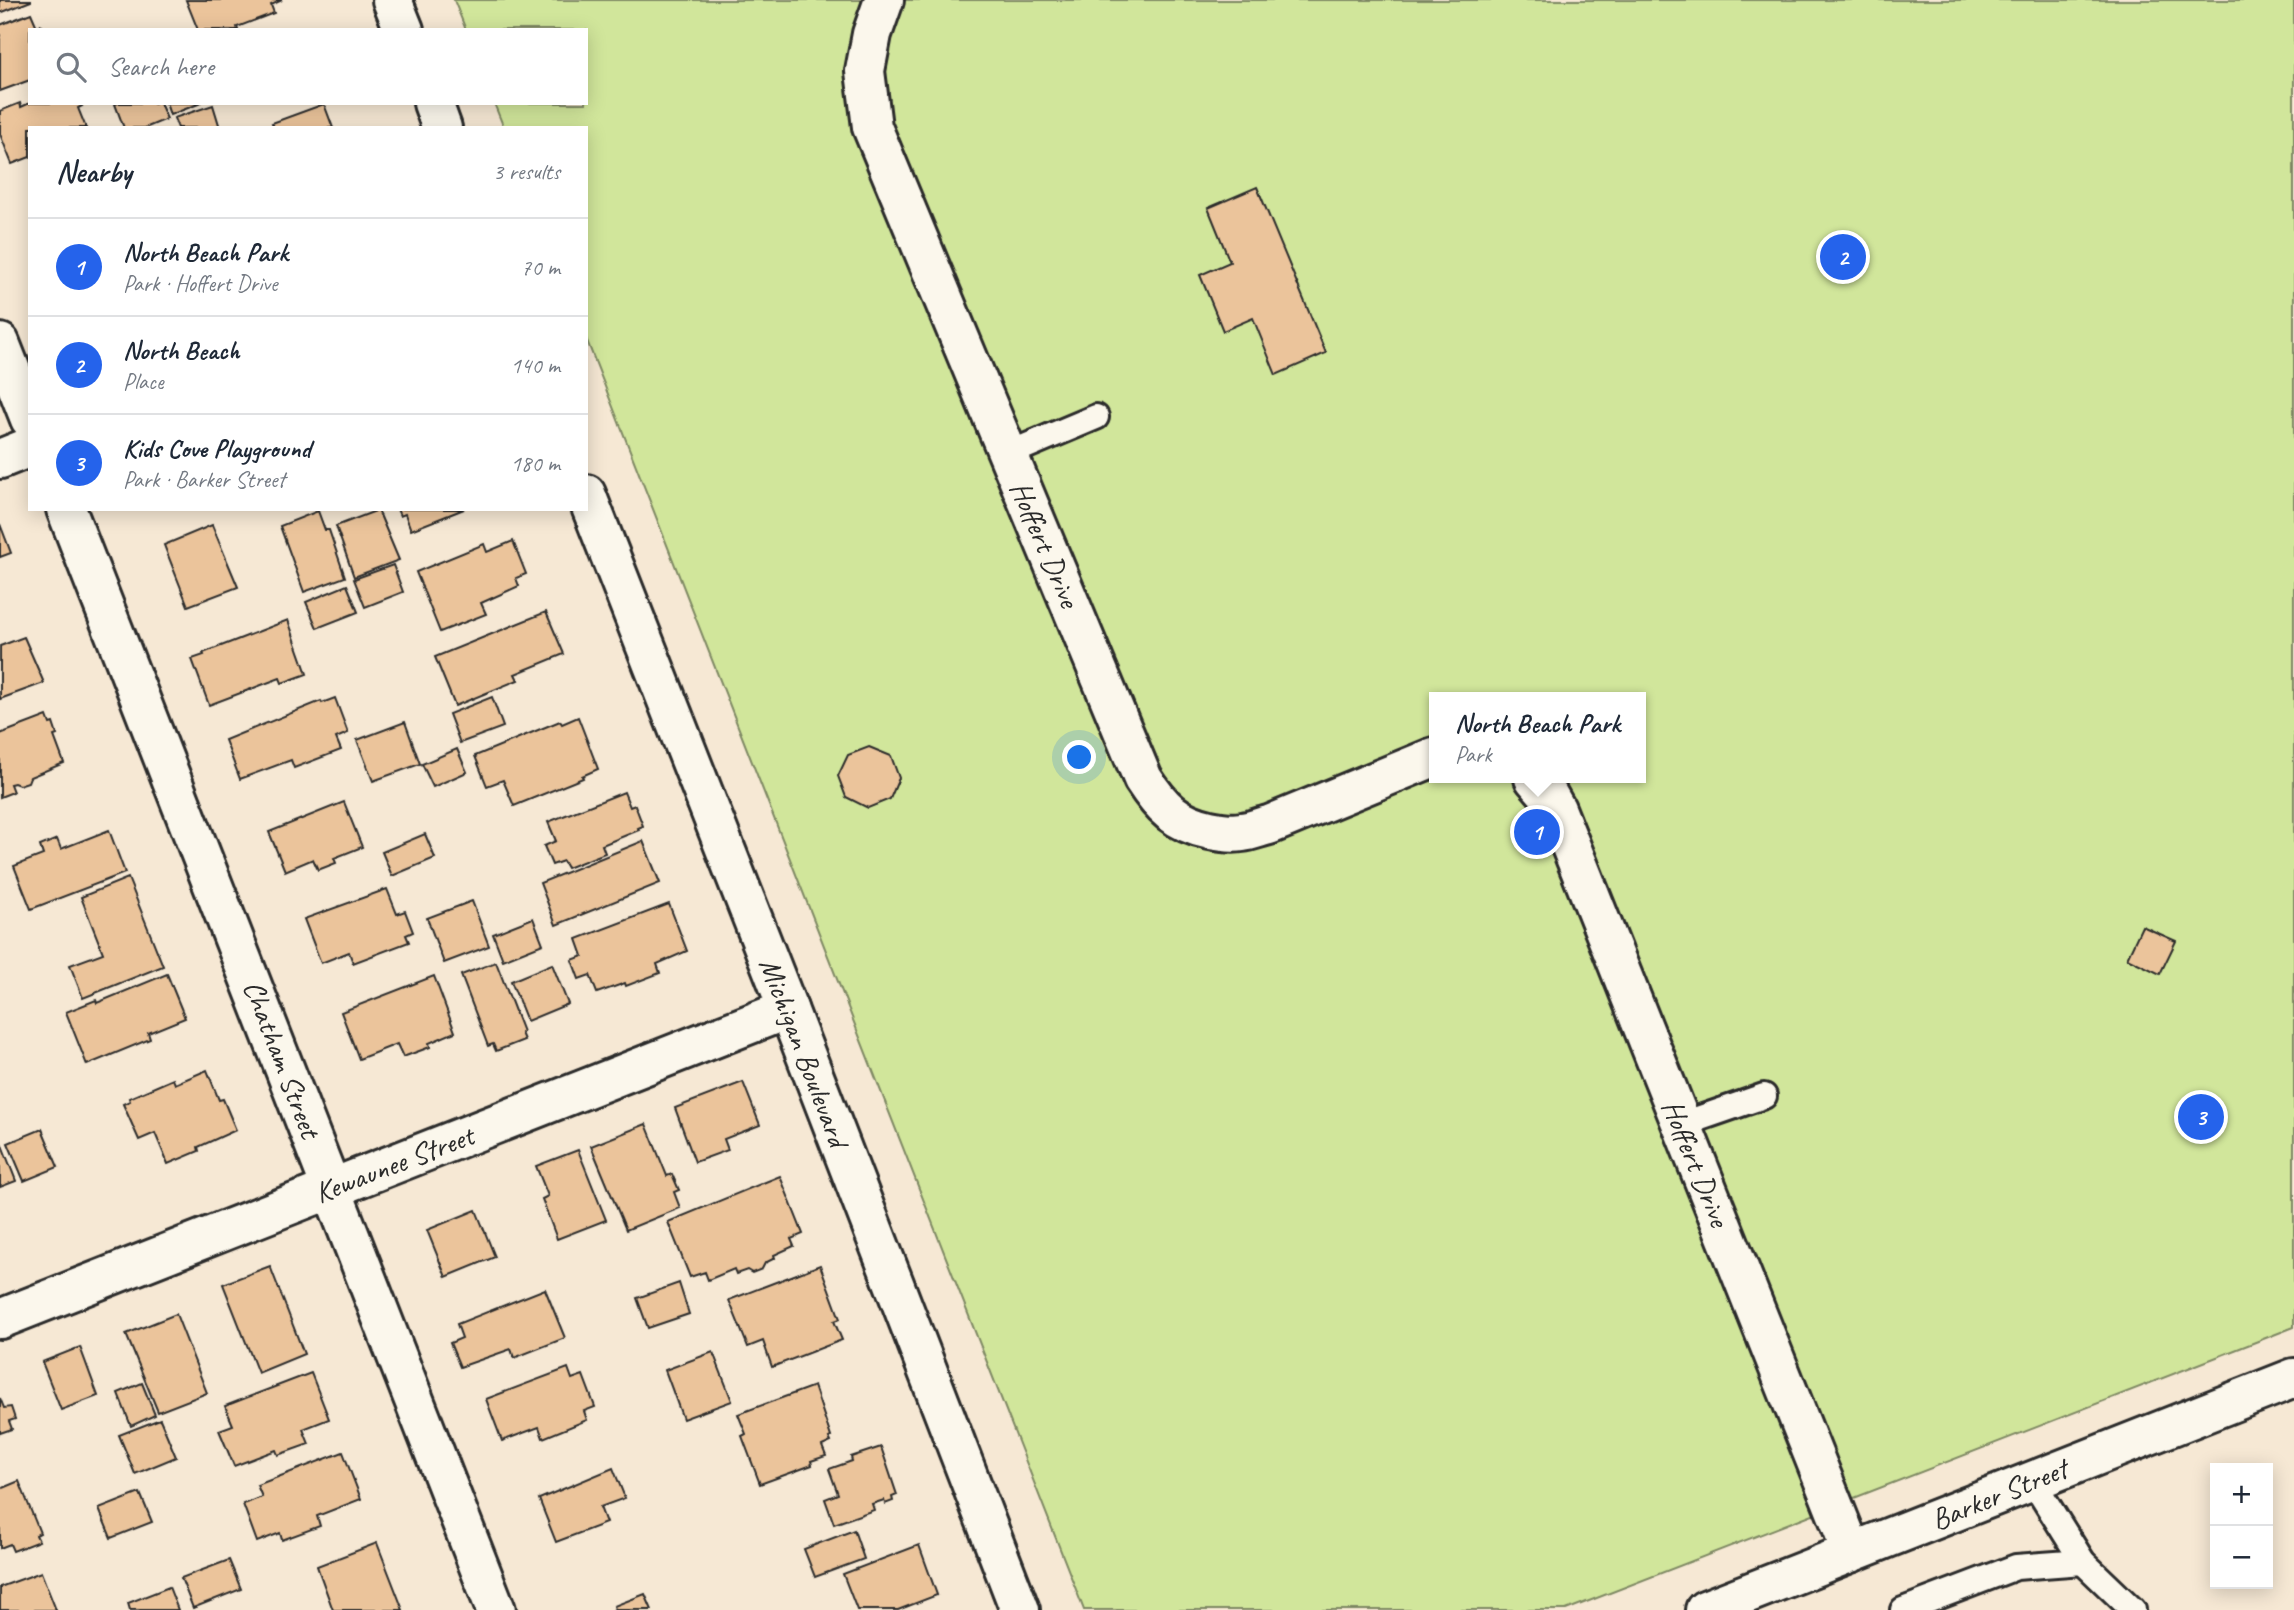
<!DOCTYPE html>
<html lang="en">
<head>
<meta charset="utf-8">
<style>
	:root { --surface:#fff; --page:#f2f2f3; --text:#1f2937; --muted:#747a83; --line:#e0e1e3; --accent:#2563eb }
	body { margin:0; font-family:Caveat,sans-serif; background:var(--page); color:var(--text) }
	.controls { position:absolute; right:21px; bottom:21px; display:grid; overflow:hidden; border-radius:0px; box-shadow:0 4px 18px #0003 }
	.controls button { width:63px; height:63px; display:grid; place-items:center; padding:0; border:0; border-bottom:2px solid var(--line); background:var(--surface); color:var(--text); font:35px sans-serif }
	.you { position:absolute; left:1080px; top:758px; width:24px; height:24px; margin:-18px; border:5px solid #fff; border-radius:50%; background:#1a73e8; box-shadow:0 0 0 10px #1a73e833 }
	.badge { display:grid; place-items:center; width:46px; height:46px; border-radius:50%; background:var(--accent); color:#fff; font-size:23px; font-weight:700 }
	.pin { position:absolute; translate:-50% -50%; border:4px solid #fff; box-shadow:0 2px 7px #0006 }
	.popup { position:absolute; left:1429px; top:692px; width:217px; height:91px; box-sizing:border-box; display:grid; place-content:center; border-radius:0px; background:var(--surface); filter:drop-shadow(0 2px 5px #0005); font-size:23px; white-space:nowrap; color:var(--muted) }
	.popup b { font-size:26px; color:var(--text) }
	.popup::after { content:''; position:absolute; left:50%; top:100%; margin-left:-14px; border:14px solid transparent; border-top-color:var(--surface) }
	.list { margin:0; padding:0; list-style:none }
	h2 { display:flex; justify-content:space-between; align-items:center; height:91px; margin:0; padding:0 28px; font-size:30px }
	h2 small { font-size:23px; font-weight:400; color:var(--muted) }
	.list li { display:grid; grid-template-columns:46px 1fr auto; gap:21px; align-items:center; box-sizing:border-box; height:98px; padding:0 28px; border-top:2px solid var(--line) }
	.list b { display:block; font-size:26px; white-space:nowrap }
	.list p { margin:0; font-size:23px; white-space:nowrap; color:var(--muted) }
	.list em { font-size:23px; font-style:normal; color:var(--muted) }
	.icon { flex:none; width:38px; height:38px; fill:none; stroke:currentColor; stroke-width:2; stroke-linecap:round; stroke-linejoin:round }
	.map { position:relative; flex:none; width:2294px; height:1610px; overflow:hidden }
	.search { position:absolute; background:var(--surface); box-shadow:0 4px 18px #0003; left:28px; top:28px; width:560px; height:77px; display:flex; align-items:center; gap:18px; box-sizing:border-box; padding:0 24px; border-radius:0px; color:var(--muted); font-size:26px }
	.panel { position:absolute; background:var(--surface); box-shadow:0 4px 18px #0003; left:28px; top:126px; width:560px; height:385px; border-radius:0px }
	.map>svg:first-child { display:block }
</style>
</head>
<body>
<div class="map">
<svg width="2294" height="1610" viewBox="0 0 2294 1610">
	<rect width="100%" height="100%" fill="#f6e8d4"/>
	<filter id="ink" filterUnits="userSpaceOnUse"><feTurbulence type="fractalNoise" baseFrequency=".0143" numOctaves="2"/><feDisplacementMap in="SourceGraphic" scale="14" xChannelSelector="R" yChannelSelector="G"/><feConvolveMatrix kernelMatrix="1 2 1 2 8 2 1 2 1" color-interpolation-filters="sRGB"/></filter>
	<g filter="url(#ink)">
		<path fill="#d1e69b" stroke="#7e8863" stroke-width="2" fill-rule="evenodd" d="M454,0H2294V1327L1566,1610H1084L586,338V128H504L494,103H586V30H466ZM1434,697H1640V778H1434Z"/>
		<g fill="#ebc49b" stroke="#2b2b2b" stroke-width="2">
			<path d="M0,0H31V1L0,13Z"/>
			<path d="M186,0H282L271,5L274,13L237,27L238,30H198Z"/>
			<path d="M31,13L37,27L41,25L43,30H30V80L0,91V25Z"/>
			<path d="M20,103L21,107L30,103H80L82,106L78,108L86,128H30V157L12,164L0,134V111Z"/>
			<path d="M118,103H160L167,119L145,128H124L115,104Z"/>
			<path d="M166,103H201L170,115Z"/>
			<path d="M324,104L333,128H271L274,127L272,123Z"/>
			<path d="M213,105L220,128H178L174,118Z"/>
			<path d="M1257,187L1326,353L1276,375L1253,318L1223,331L1200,275L1230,262L1208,208Z"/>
			<path d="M397,509H464L411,530L405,514L400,516Z"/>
			<path d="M378,510L399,560L354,577L336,526Z"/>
			<path d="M318,511L325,530H329L345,577L304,592L280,526Z"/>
			<path d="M0,524L11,553L0,557Z"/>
			<path d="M212,525L238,587L188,606L164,545Z"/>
			<path d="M513,541L526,574L516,578L519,586L481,603L486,614L440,632L416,572L484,544L487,552Z"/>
			<path d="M393,565L403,592L365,607L354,579Z"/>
			<path d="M347,585L358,612L317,628L306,602Z"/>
			<path d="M546,612L564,654L515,674L518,680L455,706L435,657Z"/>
			<path d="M288,620L307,674L282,683L280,678L209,705L192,659L204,655L203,653Z"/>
			<path d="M24,637L44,683L0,699V646Z"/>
			<path d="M492,697L503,727L460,743L449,714Z"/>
			<path d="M335,698L348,733L336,738L341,750L294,768L291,760L240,779L225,740L321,701L322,703Z"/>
			<path d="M47,716L50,724L53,723L57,735L54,736L64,763L30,777L28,782L19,785L14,783L10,784L13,792L0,797V734Z"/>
			<path d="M578,717L598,769L582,776L583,778L514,806L503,780L487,786L475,756L560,721L562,724Z"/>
			<path d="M405,722L420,764L373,781L357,740Z"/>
			<path d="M869,747L891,756L899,778L890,799L868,808L846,797L838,776L848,755Z"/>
			<path d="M457,749L467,772L433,787L422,764Z"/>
			<path d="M624,792L630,807L635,805L643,826L638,828L639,830L602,845L605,853L567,868L563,861L552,865L544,846L556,841L548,822Z"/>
			<path d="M344,802L362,847L334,858L336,863L318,870L313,859L285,871L269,832Z"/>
			<path d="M109,830L125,873L31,909L14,866L43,855L40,846L57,839L61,849Z"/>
			<path d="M425,834L435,858L392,876L382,852Z"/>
			<path d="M643,841L660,883L556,925L540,883Z"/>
			<path d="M128,878L163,966L83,998L70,965L103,953L81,897Z"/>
			<path d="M387,889L397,914L405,911L413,932L406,935L409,942L353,963L349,952L321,963L304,919Z"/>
			<path d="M472,901L489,946L444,963L427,918Z"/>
			<path d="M669,904L687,951L657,964L660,973L626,986L625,983L597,993L590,975L579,979L572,960L583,956L577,939Z"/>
			<path d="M533,918L543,944L503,960L493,934Z"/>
			<path d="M2142,926L2176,941L2160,974L2127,958Z"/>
			<path d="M496,962L523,1032L521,1033L524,1040L496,1051L493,1044L488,1046L461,975Z"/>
			<path d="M552,964L568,1004L527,1021L511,981Z"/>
			<path d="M167,974L185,1018L148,1033L150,1039L87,1065L66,1012L96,1000L97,1003Z"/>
			<path d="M434,976L455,1032L429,1043L430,1047L403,1057L397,1044L359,1059L341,1012Z"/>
			<path d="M207,1070L219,1100L223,1099L236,1130L198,1147L199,1151L168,1164L155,1133L139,1140L123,1104L130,1101L129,1098L173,1079L175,1084Z"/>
			<path d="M743,1082L760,1125L724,1139L728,1150L695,1162L675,1108Z"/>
			<path d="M646,1124L667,1176L672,1174L679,1190L674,1192L680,1208L626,1230L591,1146Z"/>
			<path d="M42,1129L58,1167L24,1181L8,1143Z"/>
			<path d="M0,1140L16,1181L0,1187Z"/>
			<path d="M578,1150L606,1220L557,1239L542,1199L548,1196L536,1166Z"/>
			<path d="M780,1176L803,1234L791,1239L794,1246L774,1255L775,1258L765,1263L762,1269L752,1273L747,1270L736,1274L734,1269L708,1280L705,1272L690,1277L668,1222Z"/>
			<path d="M476,1210L495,1257L446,1277L427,1230Z"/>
			<path d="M820,1265L840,1319L834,1321L842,1340L772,1367L763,1341L748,1347L729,1300Z"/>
			<path d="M270,1266L304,1354L258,1373L223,1284Z"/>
			<path d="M679,1283L689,1314L648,1328L637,1298Z"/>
			<path d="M545,1289L565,1338L514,1358L511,1349L460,1367L450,1343L462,1338L457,1324Z"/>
			<path d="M176,1314L207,1393L158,1412L126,1334Z"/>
			<path d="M80,1347L98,1396L61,1410L42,1362Z"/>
			<path d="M713,1352L732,1401L683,1419L665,1370Z"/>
			<path d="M568,1368L572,1379L583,1375L595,1407L584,1411L587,1420L543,1438L539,1427L502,1441L486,1399Z"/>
			<path d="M311,1373L329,1419L303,1429L309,1444L278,1455L276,1450L234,1466L219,1430L233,1425L225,1406Z"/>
			<path d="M142,1383L155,1415L131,1426L118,1393Z"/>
			<path d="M814,1386L831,1437L829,1438L831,1442L822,1446L826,1456L811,1461L812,1465L760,1484L742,1436L746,1434L738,1414Z"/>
			<path d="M0,1398L4,1408L11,1407L15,1419L9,1421L12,1429L0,1433Z"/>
			<path d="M160,1419L176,1457L135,1474L119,1435Z"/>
			<path d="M881,1447L897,1495L892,1497L893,1501L885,1504L884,1500L872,1504L874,1510L834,1524L825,1499L838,1494L829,1469L852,1461L851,1457Z"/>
			<path d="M343,1452L361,1499L317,1516L320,1526L282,1540L280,1533L257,1542L243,1504L262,1497L257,1485Z"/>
			<path d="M613,1468L625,1498L600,1507L606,1523L556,1542L539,1499Z"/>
			<path d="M19,1481L40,1533L36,1535L39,1541L13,1551L10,1544L0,1548V1489Z"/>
			<path d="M140,1493L152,1522L111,1538L99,1509Z"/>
			<path d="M854,1530L864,1559L815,1577L804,1549Z"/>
			<path d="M377,1543L403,1610H333L317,1566Z"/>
			<path d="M919,1545L937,1595L898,1610H857L843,1574Z"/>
			<path d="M229,1560L241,1589L193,1608L181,1578Z"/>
			<path d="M41,1572L56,1610H0V1587Z"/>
			<path d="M169,1587L178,1610H130L128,1603Z"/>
			<path d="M645,1594L652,1610H613L615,1609L614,1606Z"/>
		</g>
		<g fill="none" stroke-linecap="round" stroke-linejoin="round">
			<defs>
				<g id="lane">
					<path d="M1008,454L1096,417"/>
					<path d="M1680,1125L1764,1096"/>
					<path d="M2032,1480L2083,1562L2133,1610"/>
					<path d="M1903,1610L2016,1567L2083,1562"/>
				</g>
				<g id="street">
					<path d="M392,0L404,30"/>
					<path d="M884,0L872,34L865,71L872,127L1143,779C1161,807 1176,823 1210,830C1220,832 1232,834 1242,832C1251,831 1260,827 1269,825L1434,757"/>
					<path d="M433,103L442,128"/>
					<path d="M0,343L30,419"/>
					<path d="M0,459L30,447"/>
					<path d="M586,494L788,1009L1020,1610"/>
					<path d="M66,509L496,1610"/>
					<path d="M1534,778L1547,793L1556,809L1852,1552"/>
					<path d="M0,1319L788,1009"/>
					<path d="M1705,1610L2294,1378"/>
				</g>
			</defs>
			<use href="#lane" stroke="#2b2b2b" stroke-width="30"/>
			<use href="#street" stroke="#2b2b2b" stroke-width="44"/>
			<use href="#lane" stroke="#fbf7ec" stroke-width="24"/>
			<use href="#street" stroke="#fbf7ec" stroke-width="38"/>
		</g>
	</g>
	<g text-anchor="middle" stroke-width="5" stroke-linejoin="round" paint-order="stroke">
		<g font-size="30" fill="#2b2b2b" stroke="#fbf7ec">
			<text transform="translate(1045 544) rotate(67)" y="10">Hoffert Drive</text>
			<text transform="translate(804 1052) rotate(69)" y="10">Michigan Boulevard</text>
			<text transform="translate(282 1059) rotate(69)" y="10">Chatham Street</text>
			<text transform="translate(1696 1163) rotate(68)" y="10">Hoffert Drive</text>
			<text transform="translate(394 1164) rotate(-21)" y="10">Kewaunee Street</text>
			<text transform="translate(1999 1494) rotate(-22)" y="10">Barker Street</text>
		</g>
	</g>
</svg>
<div class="controls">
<button>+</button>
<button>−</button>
</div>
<div class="you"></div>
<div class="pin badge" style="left:1537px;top:832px">1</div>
<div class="popup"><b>North Beach Park</b>Park</div>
<div class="pin badge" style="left:1843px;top:257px">2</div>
<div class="pin badge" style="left:2201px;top:1117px">3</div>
<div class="search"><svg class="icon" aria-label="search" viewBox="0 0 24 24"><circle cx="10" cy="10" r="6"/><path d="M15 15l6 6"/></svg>Search here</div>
<section class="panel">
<h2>Nearby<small>3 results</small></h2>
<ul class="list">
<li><span class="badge">1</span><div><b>North Beach Park</b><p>Park · Hoffert Drive</p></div><em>70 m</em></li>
<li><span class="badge">2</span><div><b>North Beach</b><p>Place</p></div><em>140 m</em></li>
<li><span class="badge">3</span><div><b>Kids Cove Playground</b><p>Park · Barker Street</p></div><em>180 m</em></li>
</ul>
</section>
</div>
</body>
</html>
